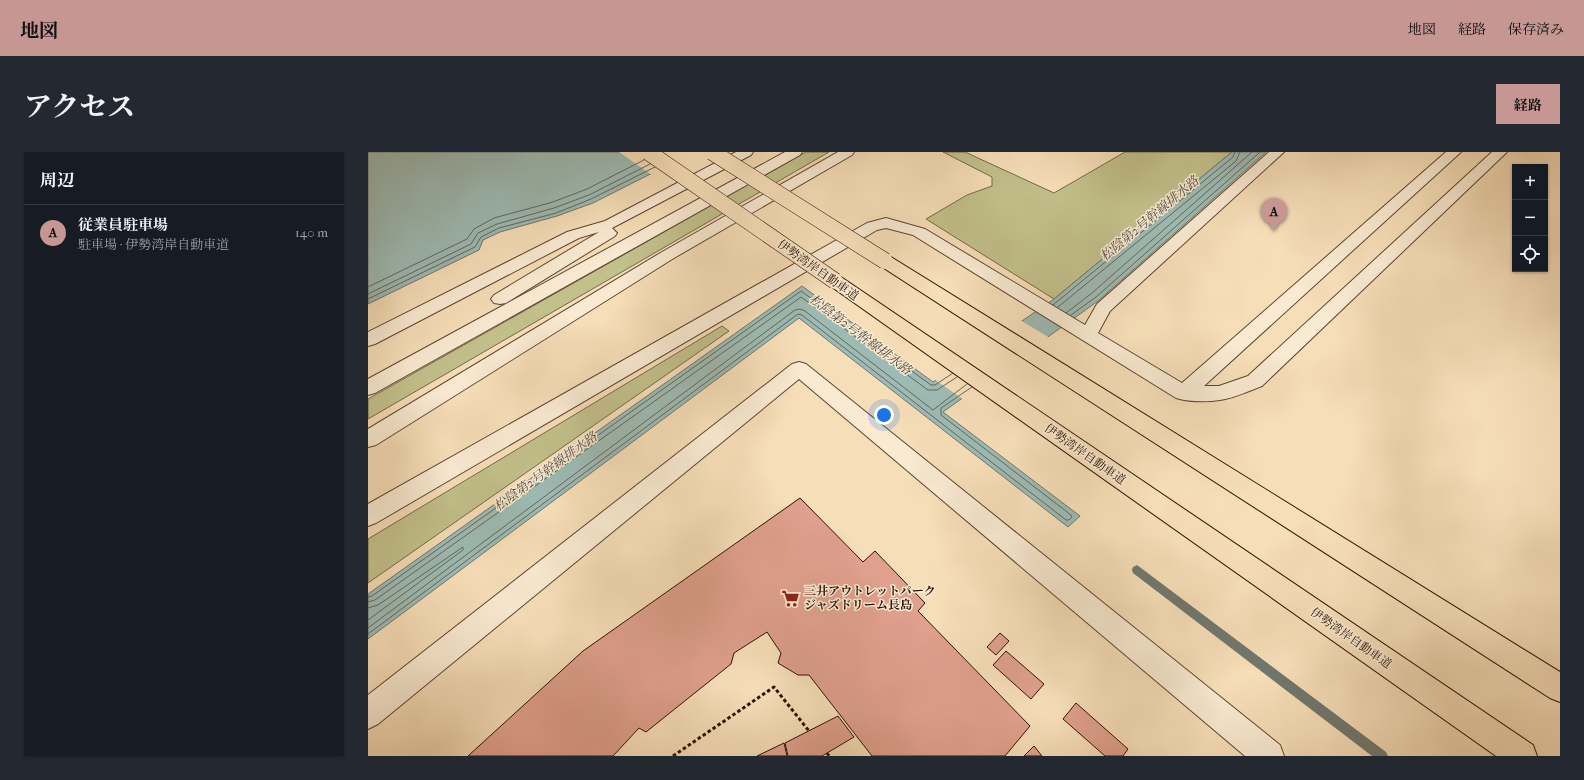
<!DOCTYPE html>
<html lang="ja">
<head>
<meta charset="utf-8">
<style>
	:root { --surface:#171b24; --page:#242831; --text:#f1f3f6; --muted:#9ea1a6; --line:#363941; --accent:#c59692 }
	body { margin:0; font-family:"IM FELL French Canon","Noto Serif JP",serif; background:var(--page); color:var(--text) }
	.controls { position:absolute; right:12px; top:12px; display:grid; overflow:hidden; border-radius:0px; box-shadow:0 1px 3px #0004 }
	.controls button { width:36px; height:36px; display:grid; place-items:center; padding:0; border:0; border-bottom:1px solid var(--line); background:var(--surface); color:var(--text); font:20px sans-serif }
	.you { position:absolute; left:516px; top:263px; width:14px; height:14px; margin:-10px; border:3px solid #fff; border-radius:50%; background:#1a73e8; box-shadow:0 0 0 6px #1a73e833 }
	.badge { display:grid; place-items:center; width:26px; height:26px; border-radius:50%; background:var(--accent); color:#111; font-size:13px; font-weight:700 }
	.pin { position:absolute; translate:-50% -33px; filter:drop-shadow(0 1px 2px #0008) }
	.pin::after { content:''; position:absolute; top:21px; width:14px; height:12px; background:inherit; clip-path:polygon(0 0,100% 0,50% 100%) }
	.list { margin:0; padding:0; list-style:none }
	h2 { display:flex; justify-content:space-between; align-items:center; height:52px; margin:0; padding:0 16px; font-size:17px }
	h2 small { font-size:13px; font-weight:400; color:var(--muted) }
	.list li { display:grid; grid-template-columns:26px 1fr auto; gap:12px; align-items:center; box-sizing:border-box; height:56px; padding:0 16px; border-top:1px solid var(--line) }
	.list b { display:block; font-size:15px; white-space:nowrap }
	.list p { margin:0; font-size:13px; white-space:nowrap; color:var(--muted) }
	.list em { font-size:13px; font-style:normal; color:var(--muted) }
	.icon { flex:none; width:22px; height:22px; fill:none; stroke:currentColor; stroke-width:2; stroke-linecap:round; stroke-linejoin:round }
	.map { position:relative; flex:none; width:1192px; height:604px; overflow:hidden; border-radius:0px }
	header { display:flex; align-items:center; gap:24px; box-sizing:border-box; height:56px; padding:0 20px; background:var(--accent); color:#111 }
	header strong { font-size:19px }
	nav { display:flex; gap:22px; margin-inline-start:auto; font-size:14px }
	.intro { display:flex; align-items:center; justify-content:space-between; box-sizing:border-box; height:96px; padding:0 24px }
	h1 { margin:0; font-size:28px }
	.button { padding:10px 18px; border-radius:0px; background:var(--accent); color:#111; font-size:14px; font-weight:700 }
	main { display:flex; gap:24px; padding:0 24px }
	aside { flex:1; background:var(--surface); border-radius:0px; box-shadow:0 1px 3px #0004 }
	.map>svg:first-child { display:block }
</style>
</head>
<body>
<header>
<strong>地図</strong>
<nav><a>地図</a><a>経路</a><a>保存済み</a></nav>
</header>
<div class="intro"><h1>アクセス</h1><a class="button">経路</a></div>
<main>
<aside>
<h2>周辺<small></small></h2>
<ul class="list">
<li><span class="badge">A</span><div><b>従業員駐車場</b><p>駐車場 · 伊勢湾岸自動車道</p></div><em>140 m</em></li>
</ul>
</aside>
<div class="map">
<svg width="1192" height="604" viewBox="0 0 1192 604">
	<rect width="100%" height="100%" fill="#f6deb8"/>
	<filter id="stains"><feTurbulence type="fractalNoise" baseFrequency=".005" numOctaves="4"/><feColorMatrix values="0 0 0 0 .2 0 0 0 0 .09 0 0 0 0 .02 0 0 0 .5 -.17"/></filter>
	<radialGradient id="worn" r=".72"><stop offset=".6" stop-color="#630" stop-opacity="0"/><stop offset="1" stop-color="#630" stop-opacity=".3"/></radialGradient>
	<g fill="#c2c08b" stroke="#776848">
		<path d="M438,0H461L0,267V247Z"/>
		<path d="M575,0H597L686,41L757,0H864L686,147L558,67L599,43L624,34V25Z"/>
		<path d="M354,174L361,179L0,431V387Z"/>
	</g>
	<g fill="#9dbbb4" stroke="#70776e">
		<path d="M0,0H326L225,51L189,64L132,80L115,88L111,98L0,152Z"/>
		<path d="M864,0H898L730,149L575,260L712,364L700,375L431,166L0,487V442L434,134L565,230L686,147Z"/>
	</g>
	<g fill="#f6deb8">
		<path d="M251,0H328L284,23Z"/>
		<path d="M652,168L682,186L596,248L566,227Z"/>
	</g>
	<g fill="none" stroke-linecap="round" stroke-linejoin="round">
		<g stroke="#64665c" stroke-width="1">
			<path d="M0,135L99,87L106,77L126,66L185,50L219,37L276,8"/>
			<path d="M0,142L103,92L110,81L129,72L186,56L221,43L282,12"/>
			<path d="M0,147L107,95L113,85L131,76L188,61L223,47L287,15"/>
			<path d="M685,153L865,5L867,0"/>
			<path d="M690,155L868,9L872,0"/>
			<path d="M698,161L724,141L884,0"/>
			<path d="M703,163L728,145L892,0"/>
			<path d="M0,445L4,444L433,139L563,233H567L585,221"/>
			<path d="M0,450L7,448L433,145L560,238H569L589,225"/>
			<path d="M0,456L10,453L95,395V398L0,468"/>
			<path d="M0,476L427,158L432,157L437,159L565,258L599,232"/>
			<path d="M0,482L430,162L434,163L698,368H701L704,365L703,363L573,263V256L604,235"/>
		</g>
		<path fill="#70776e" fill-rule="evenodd" d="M769,413L1018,600L1020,604H1004L765,421L764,418L765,415Z"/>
	</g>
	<g fill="#dfa08d" stroke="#2c1104">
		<path d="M432,346L495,410L507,399L557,451L550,459L662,574L637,604H504L441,523H430L410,511L413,501L399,480L366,501L363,512L278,580L271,576L245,604H100L215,499Z"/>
		<path d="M632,481L641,489L628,503L619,495Z"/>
		<path d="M638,499L676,532L663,547L625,513Z"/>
		<path d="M708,551L760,597L755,604H737L695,567Z"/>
		<path d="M470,564L486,585L454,604H420L417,591Z"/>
		<path d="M416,591L419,604H389Z"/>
		<path d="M666,594L674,604H656Z"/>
	</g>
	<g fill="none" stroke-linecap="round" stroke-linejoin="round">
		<defs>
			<g id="minor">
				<path d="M368,0H385L383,3L244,76L249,81L247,84L138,151L132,152L126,151L123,147L126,143L231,80L211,86L7,192L0,194V180L199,80L237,69Z"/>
				<path d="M417,0H434L432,3L7,241L0,243V227Z"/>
				<path d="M470,0H486L484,3L306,106L8,293L0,295V277L294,100Z"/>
				<path d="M901,0H916L742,159L730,181L814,231L1078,0H1093L836,234H851L880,224L1124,0H1139L894,234C881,239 866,246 852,248C839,250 820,250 808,246L545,83L518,76L509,78L8,371L0,374V352L499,71L518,66L557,77L717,173L729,152Z"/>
				<path d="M431,210L438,212L912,593L916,604H877L431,227L10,572L0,577V543L424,212Z"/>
			</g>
			<g id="highway">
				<path d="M517,104L523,105L1192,520V550L1182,546L511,113L509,109L511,105Z"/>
				<path d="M467,124L473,125L1165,593L1169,604H1128L461,133L458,129L461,125Z"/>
			</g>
		</defs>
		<use href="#minor" stroke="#5e4431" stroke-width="2"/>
		<use href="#highway" stroke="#2c1104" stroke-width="2"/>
		<g stroke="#2c1104" stroke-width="3" stroke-dasharray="3.5 2.5" stroke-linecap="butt">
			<path d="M459,601L461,604"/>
			<path d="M305,604L406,535L441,579"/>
		</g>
		<use href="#minor" fill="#f9ead1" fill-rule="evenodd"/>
		<use href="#highway" fill="#f6deb8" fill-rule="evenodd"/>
		<defs>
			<g id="highway-bridge">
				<path d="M280,0L467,129"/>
				<path d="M344,0L517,109"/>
			</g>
		</defs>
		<use href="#highway-bridge" stroke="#2c1104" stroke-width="17" stroke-linecap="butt"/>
		<use href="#highway-bridge" stroke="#f6deb8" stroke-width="16"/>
	</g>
	<defs>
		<symbol id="supermarket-bare" viewBox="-9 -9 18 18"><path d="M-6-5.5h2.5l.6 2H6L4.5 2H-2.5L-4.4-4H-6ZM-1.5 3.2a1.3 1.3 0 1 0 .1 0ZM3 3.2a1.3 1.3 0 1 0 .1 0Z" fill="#8f2418" stroke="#f9ead1" stroke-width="2.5" paint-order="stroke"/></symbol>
	</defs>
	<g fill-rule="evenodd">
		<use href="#supermarket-bare" x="410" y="434" width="25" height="25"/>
	</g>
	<g text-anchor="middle" stroke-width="3" stroke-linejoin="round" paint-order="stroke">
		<g font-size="12" fill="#2c1104" stroke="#f9ead1">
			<text transform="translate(450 118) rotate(35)" y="4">伊勢湾岸自動車道</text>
			<text transform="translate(717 302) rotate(35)" y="4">伊勢湾岸自動車道</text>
			<text transform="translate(983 486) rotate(35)" y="4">伊勢湾岸自動車道</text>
		</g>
		<g font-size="12" font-weight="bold" fill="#2c1104" stroke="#f9ead1" text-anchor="start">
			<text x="436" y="443">三井アウトレットパーク<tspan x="436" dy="14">ジャズドリーム長島</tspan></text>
		</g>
		<g font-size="13" font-style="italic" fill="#544c42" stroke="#f9ead1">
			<text transform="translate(781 66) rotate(-40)" y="5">松陰第2号幹線排水路</text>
			<text transform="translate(493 182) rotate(37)" y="5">松陰第2号幹線排水路</text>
			<text transform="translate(177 319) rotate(-36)" y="5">松陰第2号幹線排水路</text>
		</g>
	</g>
	<rect width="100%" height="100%" filter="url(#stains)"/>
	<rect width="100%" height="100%" fill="url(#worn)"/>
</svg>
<div class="controls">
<button>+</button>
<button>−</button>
<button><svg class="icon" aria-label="locate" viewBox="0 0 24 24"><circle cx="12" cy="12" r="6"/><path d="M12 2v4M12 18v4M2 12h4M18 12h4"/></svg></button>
</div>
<div class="you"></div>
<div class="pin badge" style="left:906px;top:79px">A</div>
</div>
</main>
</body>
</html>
